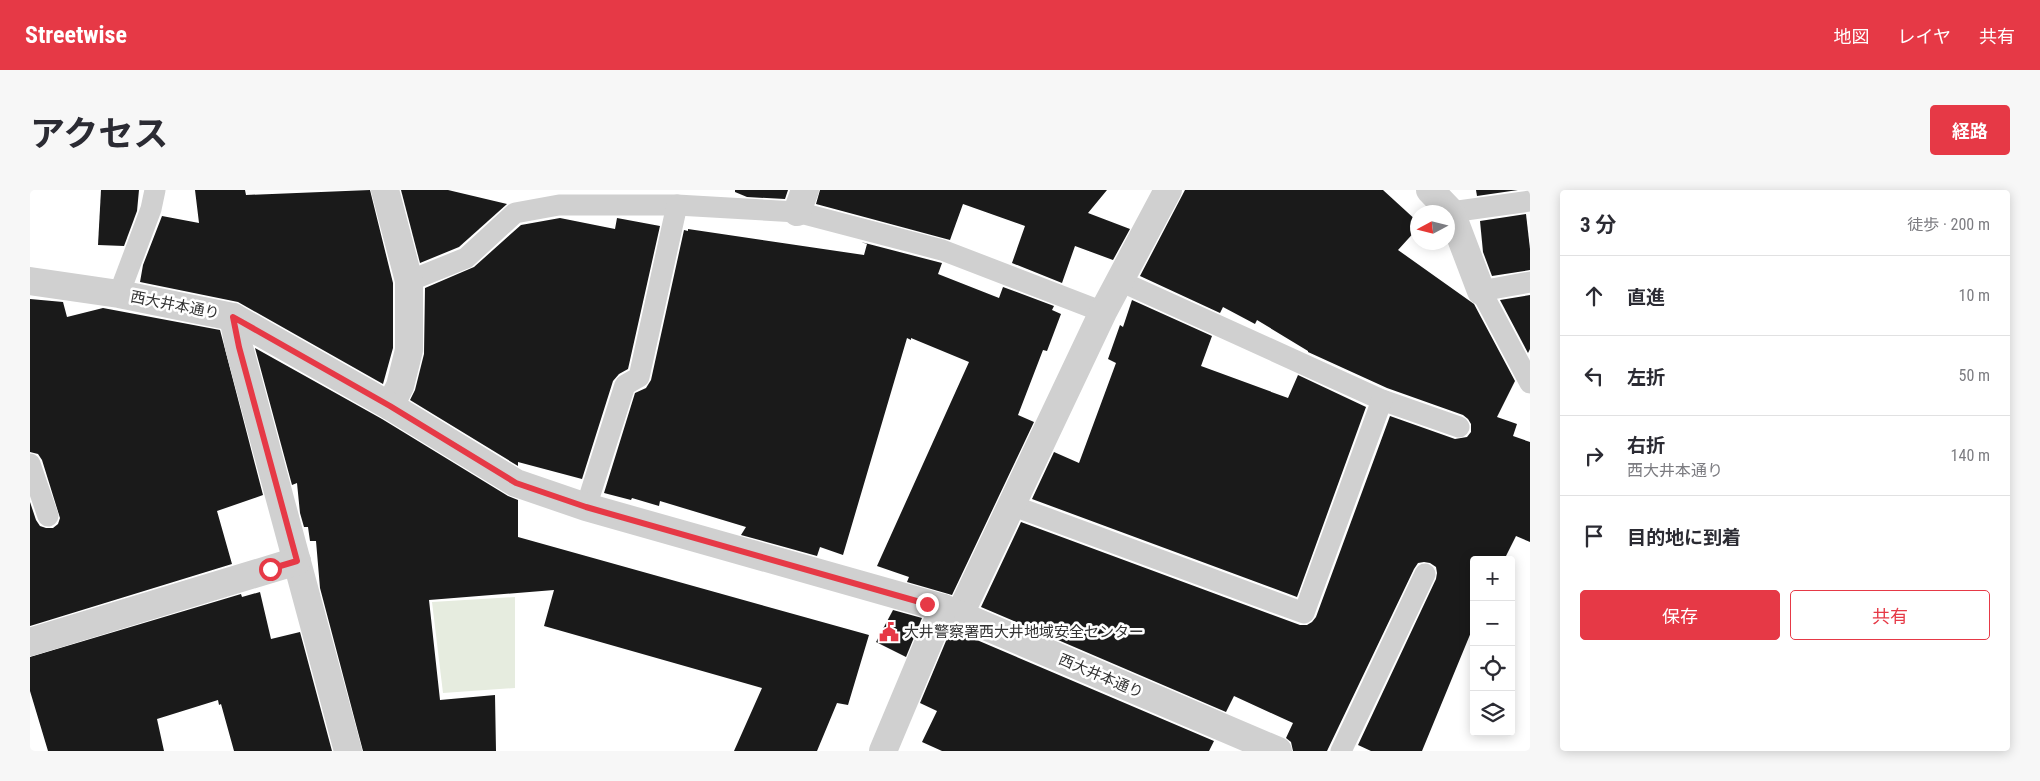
<!DOCTYPE html>
<html lang="ja">
<head>
<meta charset="utf-8">
<style>
	:root { --surface:#fff; --page:#f7f7f7; --text:#2b2b33; --muted:#7c7c81; --line:#e1e1e2; --accent:#e63946 }
	body { margin:0; font-family:"Roboto Condensed","Noto Sans JP",sans-serif; background:var(--page); color:var(--text) }
	.controls { position:absolute; right:15px; bottom:15px; display:grid; overflow:hidden; border-radius:5px; box-shadow:0 2px 12px #0003 }
	.controls button { width:45px; height:45px; display:grid; place-items:center; padding:0; border:0; border-bottom:1px solid var(--line); background:var(--surface); color:var(--text); font:25px sans-serif }
	.compass { position:absolute; left:1380px; top:15px; width:45px; height:45px; border-radius:50%; background:var(--surface); box-shadow:0 2px 12px #0003; rotate:263deg }
	.stop { position:absolute; width:15px; height:15px; margin:-11px; border:4px solid #e63946; border-radius:50%; background:#fff }
	.stop.end { background:#e63946; border-color:#fff; box-shadow:0 1px 5px #0008 }
	.list { margin:0; padding:0; list-style:none }
	h2 { display:flex; justify-content:space-between; align-items:center; height:65px; margin:0; padding:0 20px; font-size:21px }
	h2 small { font-size:16px; font-weight:400; color:var(--muted) }
	.list li { display:grid; grid-template-columns:32px 1fr auto; gap:15px; align-items:center; box-sizing:border-box; height:80px; padding:0 20px; border-top:1px solid var(--line) }
	.list b { display:block; font-size:19px; white-space:nowrap }
	.list p { margin:0; font-size:16px; white-space:nowrap; color:var(--muted) }
	.list em { font-size:16px; font-style:normal; color:var(--muted) }
	.actions { display:flex; gap:10px; padding:15px 20px }
	.actions a { flex:1; padding:11px 0; border:1px solid var(--accent); border-radius:5px; text-align:center; font-size:18px; color:var(--accent) }
	.actions .main { background:var(--accent); color:#fff }
	.icon { flex:none; width:28px; height:28px; fill:none; stroke:currentColor; stroke-width:2; stroke-linecap:round; stroke-linejoin:round }
	.map { position:relative; flex:none; width:1500px; height:561px; overflow:hidden; border-radius:5px }
	header { display:flex; align-items:center; gap:30px; box-sizing:border-box; height:70px; padding:0 25px; background:var(--accent); color:#fff }
	header strong { font-size:24px }
	nav { display:flex; gap:28px; margin-inline-start:auto; font-size:18px }
	.intro { display:flex; align-items:center; justify-content:space-between; box-sizing:border-box; height:120px; padding:0 30px }
	h1 { margin:0; font-size:35px }
	.button { padding:12px 22px; border-radius:5px; background:var(--accent); color:#fff; font-size:18px; font-weight:700 }
	main { display:flex; gap:30px; padding:0 30px }
	aside { flex:1; background:var(--surface); border-radius:5px; box-shadow:0 2px 12px #0003 }
	.map>svg:first-child { display:block }
</style>
</head>
<body>
<header>
<strong>Streetwise</strong>
<nav><a>地図</a><a>レイヤ</a><a>共有</a></nav>
</header>
<div class="intro"><h1>アクセス</h1><a class="button">経路</a></div>
<main>
<div class="map">
<svg width="1500" height="561" viewBox="0 0 1500 561">
	<rect width="100%" height="100%" fill="#fff"/>
	<path fill="#e6ecdf" d="M485,407V498L413,503L402,412Z"/>
	<g fill="#1a1a1a">
		<path d="M71,0H109L107,21L94,56L68,55Z"/>
		<path d="M165,0H215L216,5L340,0L363,93V158L353,194L208,112L110,92L113,75L132,26L169,33Z"/>
		<path d="M371,0H418L477,14L429,57L390,73Z"/>
		<path d="M705,0H758L755,9L717,7L705,2Z"/>
		<path d="M790,0H1077L1058,23L1100,39L1083,70L1045,56L1032,93L982,73L995,36L933,14L920,50L786,14Z"/>
		<path d="M1155,0H1353L1388,32V38L1368,60L1444,114L1485,191L1467,227L1487,234L1483,246L1500,252V352L1486,346L1474,370H1444V435L1392,561H1341L1328,555L1406,389L1407,383L1406,377L1400,373L1394,372L1388,373L1384,379L1297,561H1263L1261,552L1256,548L1263,533L1204,506L1196,522L951,417L991,332L1270,435H1277L1282,432L1286,427L1360,226L1425,249L1437,247L1441,242V234L1438,229L1433,225L1357,198L1278,162V161L1227,130L1225,134L1193,117L1190,123L1110,86Z"/>
		<path d="M1446,0H1488L1447,6Z"/>
		<path d="M1496,24L1500,59V80L1462,86L1453,62L1450,31Z"/>
		<path d="M530,28L585,39L587,28L630,36L598,179L589,184L583,191L552,289L488,272V276L380,210L385,200L394,164L395,98L444,77L491,35Z"/>
		<path d="M658,39L834,65L837,54L831,52L908,72L912,73L908,84L969,108L973,97L1024,116L1022,120L1031,124L1017,161L1013,160L988,225L1004,232L922,405L877,392L879,387L847,376L939,172L881,148V150L877,148L813,365L790,357L787,366L711,345L716,337L630,311L629,316L602,308L601,310L574,303L605,203L616,198L621,190L654,40L658,41Z"/>
		<path d="M1500,105V159L1498,163L1470,110Z"/>
		<path d="M0,109L33,112L37,127L73,118L190,140L233,305L187,321L202,374L0,436V312L6,330L10,336L16,338H23L28,334L30,328L12,270L8,264L0,262Z"/>
		<path d="M1102,110L1182,146L1171,176L1258,208L1268,185L1336,217L1267,407L1002,309L1024,262L1049,273L1086,173L1078,169L1090,135L1093,137Z"/>
		<path d="M225,158L352,229L478,306L488,310V347L839,445L818,515L807,513L787,561H704L732,498L514,436L524,400L399,410L410,510L465,505L466,561H333L290,398L286,351H280L278,337H274L270,323L267,293L262,295Z"/>
		<path d="M230,402L241,449L270,442L302,561H204L191,514L189,515L188,510L127,529L134,561H18L0,501V467L211,404L212,407Z"/>
		<path d="M863,420L892,428L876,467L846,452Z"/>
		<path d="M921,439L1184,551L1179,561H912L892,552L907,521L890,513Z"/>
	</g>
	<g fill="none" stroke-linecap="round" stroke-linejoin="round">
		<g stroke="#d0d0d0" stroke-width="21">
			<path d="M1421,22L1500,11"/>
			<path d="M379,91L436,68L485,23L529,15H647L767,22L912,60L1073,122"/>
			<path d="M1090,91L1352,210L1429,237"/>
			<path d="M1500,92L1451,101L1500,193"/>
			<path d="M89,104L121,19L125,0"/>
			<path d="M0,274L18,326"/>
			<path d="M981,315L1274,423L1352,210"/>
			<path d="M556,317L595,195L609,187L647,15"/>
			<path d="M1311,561L1395,384"/>
		</g>
		<g stroke="#d0d0d0" stroke-width="28">
			<path d="M355,0L379,91V160L370,196L360,216"/>
			<path d="M1400,0L1421,22L1451,101"/>
			<path d="M767,22L775,0"/>
			<path d="M203,127L209,157L318,561"/>
			<path d="M929,426L1073,122L1138,0"/>
			<path d="M0,452L267,371"/>
		</g>
		<g stroke="#d0d0d0" stroke-width="28">
			<path d="M0,91L89,104L203,127L360,216L486,293L556,317L913,418L1248,561"/>
			<path d="M853,561L913,418"/>
		</g>
	</g>
	<g fill="none" stroke-linecap="round" stroke-linejoin="round">
		<path stroke="#e63946" stroke-width="6" d="M240,379L267,371L209,157L203,127L360,216L486,293L556,317L897,414"/>
	</g>
	<defs>
		<symbol id="civic-bare" viewBox="-9 -9 18 18"><path d="M-.6-6.5H3V-4.5H.6V-3L4-1V1h2V6H-6V1h2V-1L-.6-3ZM-1.2 2.5V6h2.4V2.5Z" fill="#e63946" stroke="#fff" stroke-width="2.5" paint-order="stroke"/></symbol>
	</defs>
	<g fill-rule="evenodd">
		<use href="#civic-bare" x="845" y="428" width="28" height="28"/>
	</g>
	<g text-anchor="middle" stroke-width="5" stroke-linejoin="round" paint-order="stroke">
		<g font-size="15" fill="#333" stroke="#fff">
			<text transform="translate(145 115) rotate(11)" y="5">西大井本通り</text>
			<text transform="translate(1071 486) rotate(23)" y="5">西大井本通り</text>
		</g>
		<g font-size="15" fill="#333" stroke="#fff" text-anchor="start">
			<text x="874" y="447">大井警察署西大井地域安全センター</text>
		</g>
	</g>
</svg>
<div class="controls">
<button>+</button>
<button>−</button>
<button><svg class="icon" aria-label="locate" viewBox="0 0 24 24"><circle cx="12" cy="12" r="6"/><path d="M12 2v4M12 18v4M2 12h4M18 12h4"/></svg></button>
<button><svg class="icon" aria-label="layers" viewBox="0 0 24 24"><path d="M12 4l9 5-9 5-9-5zM3 14l9 5 9-5"/></svg></button>
</div>
<svg class="compass" viewBox="-18 -18 36 36"><path d="M0-13l5 13h-10z" fill="#e53935"/><path d="M0 13l5-13h-10z" fill="#7c7c81"/></svg>
<div class="stop" style="left:240px;top:379px"></div>
<div class="stop end" style="left:897px;top:414px"></div>
</div>
<aside>
<h2>3 分<small>徒歩 · 200 m</small></h2>
<ul class="list">
<li><svg class="icon" aria-label="ahead" viewBox="0 0 24 24"><path d="M12 20V5M6 11l6-6 6 6"/></svg><div><b>直進</b></div><em>10 m</em></li>
<li><svg class="icon" aria-label="left" viewBox="0 0 24 24"><path d="M17 20v-9H6M10 6l-5 5 5 5"/></svg><div><b>左折</b></div><em>50 m</em></li>
<li><svg class="icon" aria-label="right" viewBox="0 0 24 24"><path d="M7 20v-9h11M14 6l5 5-5 5"/></svg><div><b>右折</b><p>西大井本通り</p></div><em>140 m</em></li>
<li><svg class="icon" aria-label="arrive" viewBox="0 0 24 24"><path d="M6 21V4h12l-3 4 3 4H6"/></svg><div><b>目的地に到着</b></div></li>
</ul>
<div class="actions"><a class="main">保存</a><a>共有</a></div>
</aside>
</main>
</body>
</html>
